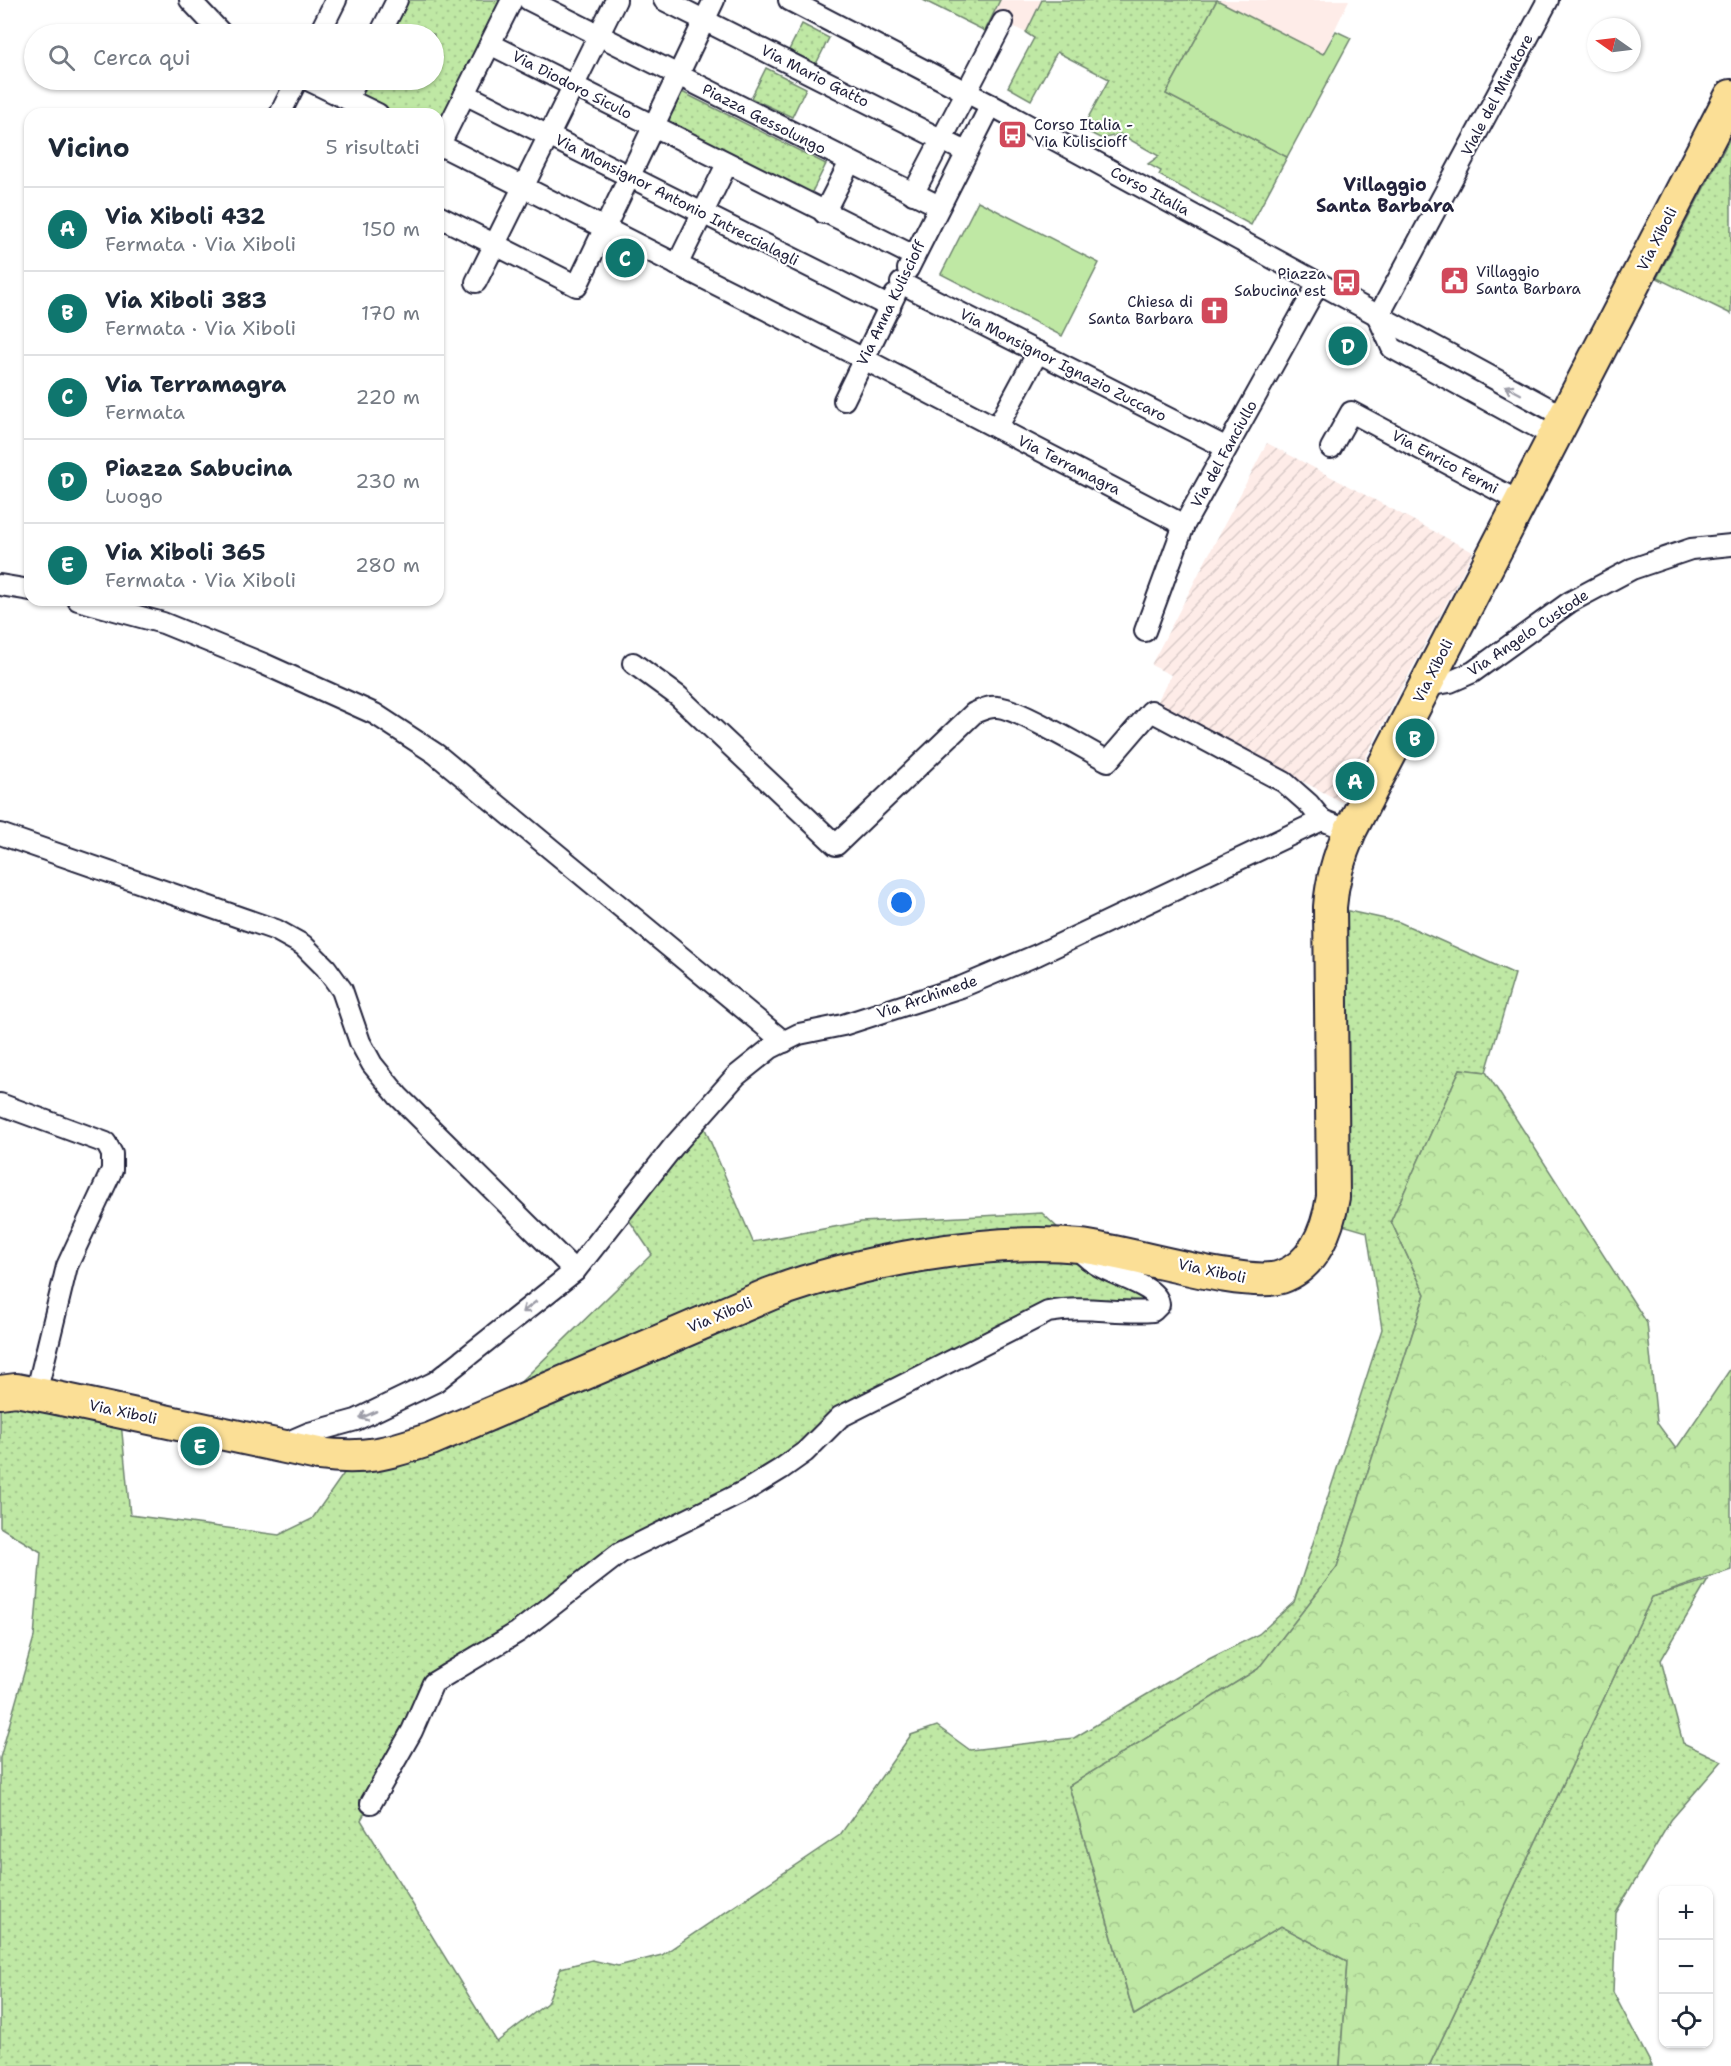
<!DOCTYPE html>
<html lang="it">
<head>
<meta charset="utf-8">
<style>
	:root { --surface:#fff; --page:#f6f6f7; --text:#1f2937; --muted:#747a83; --line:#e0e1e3; --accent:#0f766e }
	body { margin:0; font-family:"Shantell Sans",sans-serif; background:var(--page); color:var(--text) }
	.controls { position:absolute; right:18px; bottom:18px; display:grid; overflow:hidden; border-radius:12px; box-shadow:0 2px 4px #0004 }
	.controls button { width:54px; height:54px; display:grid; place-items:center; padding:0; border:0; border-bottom:2px solid var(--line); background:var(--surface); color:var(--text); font:30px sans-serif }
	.compass { position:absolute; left:1587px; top:18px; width:54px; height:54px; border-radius:50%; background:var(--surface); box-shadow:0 2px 4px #0004; rotate:284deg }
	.you { position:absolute; left:902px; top:903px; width:21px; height:21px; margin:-15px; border:4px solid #fff; border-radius:50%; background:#1a73e8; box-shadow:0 0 0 9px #1a73e833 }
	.badge { display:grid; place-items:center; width:39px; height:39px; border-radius:50%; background:var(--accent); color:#fff; font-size:20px; font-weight:700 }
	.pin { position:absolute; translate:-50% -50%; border:3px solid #fff; box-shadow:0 2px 6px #0006 }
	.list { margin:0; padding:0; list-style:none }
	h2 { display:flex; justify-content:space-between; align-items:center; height:78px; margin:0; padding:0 24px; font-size:26px }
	h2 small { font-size:20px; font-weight:400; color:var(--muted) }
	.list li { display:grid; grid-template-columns:39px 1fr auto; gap:18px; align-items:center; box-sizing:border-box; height:84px; padding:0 24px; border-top:2px solid var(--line) }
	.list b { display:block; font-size:22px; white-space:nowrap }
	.list p { margin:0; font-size:20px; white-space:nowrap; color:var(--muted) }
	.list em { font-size:20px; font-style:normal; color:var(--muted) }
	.icon { flex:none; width:33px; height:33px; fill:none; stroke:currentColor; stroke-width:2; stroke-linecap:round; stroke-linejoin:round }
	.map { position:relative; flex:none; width:1731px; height:2066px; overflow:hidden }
	.search { position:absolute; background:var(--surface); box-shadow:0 2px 4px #0004; left:24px; top:24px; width:420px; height:66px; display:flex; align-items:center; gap:15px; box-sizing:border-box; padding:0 21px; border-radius:33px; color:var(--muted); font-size:22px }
	.panel { position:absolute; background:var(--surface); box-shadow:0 2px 4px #0004; left:24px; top:108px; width:420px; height:498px; border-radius:18px }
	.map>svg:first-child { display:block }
</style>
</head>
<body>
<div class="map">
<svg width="1731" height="2066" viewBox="0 0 1731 2066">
	<defs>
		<pattern id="industrial-furrows" width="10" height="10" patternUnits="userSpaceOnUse" patternTransform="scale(1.5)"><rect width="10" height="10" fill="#feece8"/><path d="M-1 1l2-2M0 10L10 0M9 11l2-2" fill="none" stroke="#d9cac8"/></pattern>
		<pattern id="green-dots" width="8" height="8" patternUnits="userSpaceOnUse" patternTransform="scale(1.5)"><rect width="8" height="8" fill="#bfe8a4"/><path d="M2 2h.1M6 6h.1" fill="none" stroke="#a4c78e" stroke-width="1.8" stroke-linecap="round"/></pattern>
		<pattern id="forest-crowns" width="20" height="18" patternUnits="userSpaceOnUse" patternTransform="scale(1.5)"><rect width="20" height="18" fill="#bfe8a4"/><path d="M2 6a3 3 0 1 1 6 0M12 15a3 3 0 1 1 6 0" fill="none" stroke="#a4c78e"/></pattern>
	</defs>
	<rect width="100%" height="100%" fill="#fff"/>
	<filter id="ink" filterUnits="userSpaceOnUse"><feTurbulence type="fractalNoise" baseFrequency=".0167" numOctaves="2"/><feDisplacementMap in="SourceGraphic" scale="12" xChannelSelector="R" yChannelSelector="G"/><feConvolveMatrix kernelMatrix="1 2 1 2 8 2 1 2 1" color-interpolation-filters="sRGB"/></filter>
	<g filter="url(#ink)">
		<g fill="#feece8">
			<path d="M1000,0H1042L1026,33L993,16Z"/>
			<path d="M1217,0H1349L1323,54Z"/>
		</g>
		<path fill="url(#industrial-furrows)" d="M1267,443L1473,552L1342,802L1156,704L1171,675L1151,665Z"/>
		<g fill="url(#green-dots)" stroke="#708570" stroke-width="1.5">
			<path d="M404,0H504L438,131V114H390L355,96L363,80H434V34H386Z"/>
			<path d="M923,0H1000L985,31Z"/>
			<path d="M1042,0H1217L1166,94L1287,157L1251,225L1159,175L1161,171L1148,164L1159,156L1120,134L1102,139L1082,129L1109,79L1057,52L1031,100L1008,87L1034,38L1026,33Z"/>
			<path d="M802,24L829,38L816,64L789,50Z"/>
			<path d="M766,68L806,88L792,117L751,98Z"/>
			<path d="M682,92L826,164L811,194L667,121Z"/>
			<path d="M1731,136V314L1657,278Z"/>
			<path d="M1330,907L1399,922L1515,974L1486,1072L1460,1069L1391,1221L1425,1294L1337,1567L1258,1669L1069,1786L1134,2015L1281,1926L1347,1961L1340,2066H0V1758L34,1637L41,1552L0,1527V1392L120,1412L130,1515L279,1535L312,1519L354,1459L487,1415L652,1254L623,1211L700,1117L753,1242L861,1222L1042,1213L1077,1246L1159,1305L1074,1307L840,1417L805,1452L620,1553L443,1676L361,1820L497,2042L547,2003L561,1968L592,1960L618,1966L662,1955L840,1835L911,1735L937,1726L970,1750L1074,1738L1193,1667L1259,1634L1294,1602L1382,1329L1367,1232L1329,1221Z"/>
			<path d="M1708,1580L1661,1660L1683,1743L1722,1761L1671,1820L1616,1913L1613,1992L1652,2066H1429L1652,1597Z"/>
		</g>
		<path fill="url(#forest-crowns)" stroke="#708570" stroke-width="1.5" d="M1460,1069L1486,1072L1647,1323L1657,1423L1676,1449L1731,1368V1570L1652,1597L1429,2066H1340L1347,1961L1281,1926L1134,2015L1069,1786L1258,1669L1337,1567L1425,1294L1391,1221Z"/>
		<g fill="#bfe8a4" stroke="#708570" stroke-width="1.5">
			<path d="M1217,0L1323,54L1336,31L1351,38L1287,157L1166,94Z"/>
			<path d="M978,201L1099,263L1062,336L941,274Z"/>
		</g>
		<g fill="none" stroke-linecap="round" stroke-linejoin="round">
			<defs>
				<g id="street">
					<path d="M190,0L222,34"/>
					<path d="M529,0L939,206"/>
					<path d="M664,0L966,152"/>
					<path d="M789,0L991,105L1565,417"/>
					<path d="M319,34L336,0"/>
					<path d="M380,34L397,0"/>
					<path d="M490,44L914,256"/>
					<path d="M308,80L378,114"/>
					<path d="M465,94L890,307"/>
					<path d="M348,99L357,80"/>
					<path d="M280,114L297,80"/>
					<path d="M438,144L864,359L1184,525"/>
					<path d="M438,148L512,0"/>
					<path d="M913,194L1003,22"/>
					<path d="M824,213L850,162"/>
					<path d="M438,216L577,286L714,0"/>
					<path d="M677,265L727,164"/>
					<path d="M908,269L991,105"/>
					<path d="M476,282L616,0"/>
					<path d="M901,283L1225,447"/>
					<path d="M1378,317L1548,0"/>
					<path d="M1378,317L1392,348L1555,437"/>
					<path d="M844,400L895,295"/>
					<path d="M997,428L1038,352"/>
					<path d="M1331,448L1351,412L1520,502"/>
					<path d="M0,585L30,590"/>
					<path d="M78,600L163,623L264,664L375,714L436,754L784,1042"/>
					<path d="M1145,631L1184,525L1318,284"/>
					<path d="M633,663L678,696L836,845L974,713C982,710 988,706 997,707C1018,708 1085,749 1108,761L1151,711L1284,782L1309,804L1322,820"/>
					<path d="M1425,686L1450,682L1473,672L1570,602L1632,569L1691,549L1731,545"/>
					<path d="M0,834L276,930L303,945L326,968L342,990L360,1042L372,1064L398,1096L575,1271"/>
					<path d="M0,1104L106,1143L112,1154V1170L67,1266L36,1394"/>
					<path d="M281,1445L309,1433L356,1420L435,1382L575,1271L673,1147L736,1076L771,1048L799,1034L843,1025L961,987L1037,955L1322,820L1350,831"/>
					<path d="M371,1803L412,1731L433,1683L518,1632L620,1553L745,1491L781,1469L805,1452L840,1417L1048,1312C1085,1305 1117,1314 1153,1311L1159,1305C1158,1280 1093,1276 1077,1246"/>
				</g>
				<path id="primary" d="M0,1392L16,1390L52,1397L318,1454C365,1460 386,1454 431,1439L770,1294C856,1262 988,1237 1080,1246C1126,1251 1246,1289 1281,1277C1315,1265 1328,1228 1333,1197L1330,907C1332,879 1339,856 1350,831L1731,96"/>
			</defs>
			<use href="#street" stroke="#22223b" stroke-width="24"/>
			<use href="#primary" stroke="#22223b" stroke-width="36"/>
			<use href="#street" stroke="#fff" stroke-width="20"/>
			<use href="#primary" stroke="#fbdf96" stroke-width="32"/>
		</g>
		<defs><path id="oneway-shaft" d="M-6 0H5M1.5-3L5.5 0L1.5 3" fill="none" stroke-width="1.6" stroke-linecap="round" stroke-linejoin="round" transform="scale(1.5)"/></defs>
		<g stroke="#9c9ca7">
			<use href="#oneway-shaft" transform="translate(1513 390) rotate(-152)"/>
			<use href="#oneway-shaft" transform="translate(529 1307) rotate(142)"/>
			<use href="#oneway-shaft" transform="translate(368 1415) rotate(156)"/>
		</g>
	</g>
	<defs>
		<symbol id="bus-square" viewBox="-11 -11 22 22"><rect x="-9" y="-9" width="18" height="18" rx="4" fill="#d1495b" stroke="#fff"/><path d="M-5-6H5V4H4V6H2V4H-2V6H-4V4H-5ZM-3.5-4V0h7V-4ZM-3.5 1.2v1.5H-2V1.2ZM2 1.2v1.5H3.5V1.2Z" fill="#fff"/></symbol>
		<symbol id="civic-square" viewBox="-11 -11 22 22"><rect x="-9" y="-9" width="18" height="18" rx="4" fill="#d1495b" stroke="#fff"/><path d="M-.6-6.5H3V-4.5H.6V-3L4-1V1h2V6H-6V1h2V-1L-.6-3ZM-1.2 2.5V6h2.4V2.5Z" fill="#fff"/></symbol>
		<symbol id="church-square" viewBox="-11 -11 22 22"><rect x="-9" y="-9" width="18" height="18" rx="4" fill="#d1495b" stroke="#fff"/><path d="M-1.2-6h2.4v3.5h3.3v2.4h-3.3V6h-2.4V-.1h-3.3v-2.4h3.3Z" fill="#fff"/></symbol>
	</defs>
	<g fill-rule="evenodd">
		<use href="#bus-square" x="996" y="118" width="33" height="33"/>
		<use href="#civic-square" x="1438" y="264" width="33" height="33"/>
		<use href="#bus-square" x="1330" y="266" width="33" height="33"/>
		<use href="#church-square" x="1198" y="294" width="33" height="33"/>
	</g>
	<g text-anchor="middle" stroke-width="4.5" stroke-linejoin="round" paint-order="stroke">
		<g font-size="15" fill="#22223b" stroke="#fff">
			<text transform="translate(815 76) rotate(27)" y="5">Via Mario Gatto</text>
			<text transform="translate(572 85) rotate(27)" y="5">Via Diodoro Siculo</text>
			<text transform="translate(1497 95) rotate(-62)" y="5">Viale del Minatore</text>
			<text transform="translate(764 119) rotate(27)" y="5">Piazza Gessolungo</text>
			<text transform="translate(1150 191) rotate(28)" y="5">Corso Italia</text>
			<text transform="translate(677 200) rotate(27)" y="5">Via Monsignor Antonio Intreccialagli</text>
			<text transform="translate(1657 239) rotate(-63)" y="5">Via Xiboli</text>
			<text transform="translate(891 303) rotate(-64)" y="5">Via Anna Kuliscioff</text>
			<text transform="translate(1063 365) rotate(27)" y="5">Via Monsignor Ignazio Zuccaro</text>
			<text transform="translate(1224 454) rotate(-61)" y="5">Via del Fanciullo</text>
			<text transform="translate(1445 462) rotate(28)" y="5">Via Enrico Fermi</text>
			<text transform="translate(1069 465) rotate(27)" y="5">Via Terramagra</text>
			<text transform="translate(1528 633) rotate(-34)" y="5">Via Angelo Custode</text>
			<text transform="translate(1433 671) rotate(-63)" y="5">Via Xiboli</text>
			<text transform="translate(927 997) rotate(-19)" y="5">Via Archimede</text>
			<text transform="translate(1212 1271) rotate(12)" y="5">Via Xiboli</text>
			<text transform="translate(720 1315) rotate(-23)" y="5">Via Xiboli</text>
			<text transform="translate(123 1412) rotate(12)" y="5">Via Xiboli</text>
		</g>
		<g font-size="15" fill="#22223b" stroke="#fff" text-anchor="start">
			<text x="1034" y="130">Corso Italia -<tspan x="1034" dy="17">Via Kuliscioff</tspan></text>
			<text x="1476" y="277">Villaggio<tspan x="1476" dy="17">Santa Barbara</tspan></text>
			<text x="1326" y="279" text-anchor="end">Piazza<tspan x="1326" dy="17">Sabucina est</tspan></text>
			<text x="1193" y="307" text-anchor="end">Chiesa di<tspan x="1193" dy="17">Santa Barbara</tspan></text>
		</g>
		<g font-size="18" font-weight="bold" fill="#22223b" stroke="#fff">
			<text x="1385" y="191">Villaggio<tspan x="1385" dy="21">Santa Barbara</tspan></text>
		</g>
	</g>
</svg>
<div class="controls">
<button>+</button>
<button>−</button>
<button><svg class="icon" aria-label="locate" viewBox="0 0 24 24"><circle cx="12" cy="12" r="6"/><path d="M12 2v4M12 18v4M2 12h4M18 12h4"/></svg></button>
</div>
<svg class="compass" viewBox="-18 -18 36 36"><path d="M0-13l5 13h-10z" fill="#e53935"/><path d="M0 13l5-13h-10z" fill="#747a83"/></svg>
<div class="you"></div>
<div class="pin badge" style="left:1355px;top:781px">A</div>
<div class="pin badge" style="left:1415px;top:738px">B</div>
<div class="pin badge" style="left:625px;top:258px">C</div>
<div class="pin badge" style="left:1348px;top:346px">D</div>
<div class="pin badge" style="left:200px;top:1446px">E</div>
<div class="search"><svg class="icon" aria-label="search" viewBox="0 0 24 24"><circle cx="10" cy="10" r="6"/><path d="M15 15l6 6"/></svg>Cerca qui</div>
<section class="panel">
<h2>Vicino<small>5 risultati</small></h2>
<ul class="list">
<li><span class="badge">A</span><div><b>Via Xiboli 432</b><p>Fermata · Via Xiboli</p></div><em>150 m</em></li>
<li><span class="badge">B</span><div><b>Via Xiboli 383</b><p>Fermata · Via Xiboli</p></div><em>170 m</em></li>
<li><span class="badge">C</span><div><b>Via Terramagra</b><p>Fermata</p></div><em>220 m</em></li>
<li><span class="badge">D</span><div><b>Piazza Sabucina</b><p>Luogo</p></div><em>230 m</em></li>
<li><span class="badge">E</span><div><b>Via Xiboli 365</b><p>Fermata · Via Xiboli</p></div><em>280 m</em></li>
</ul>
</section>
</div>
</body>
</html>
